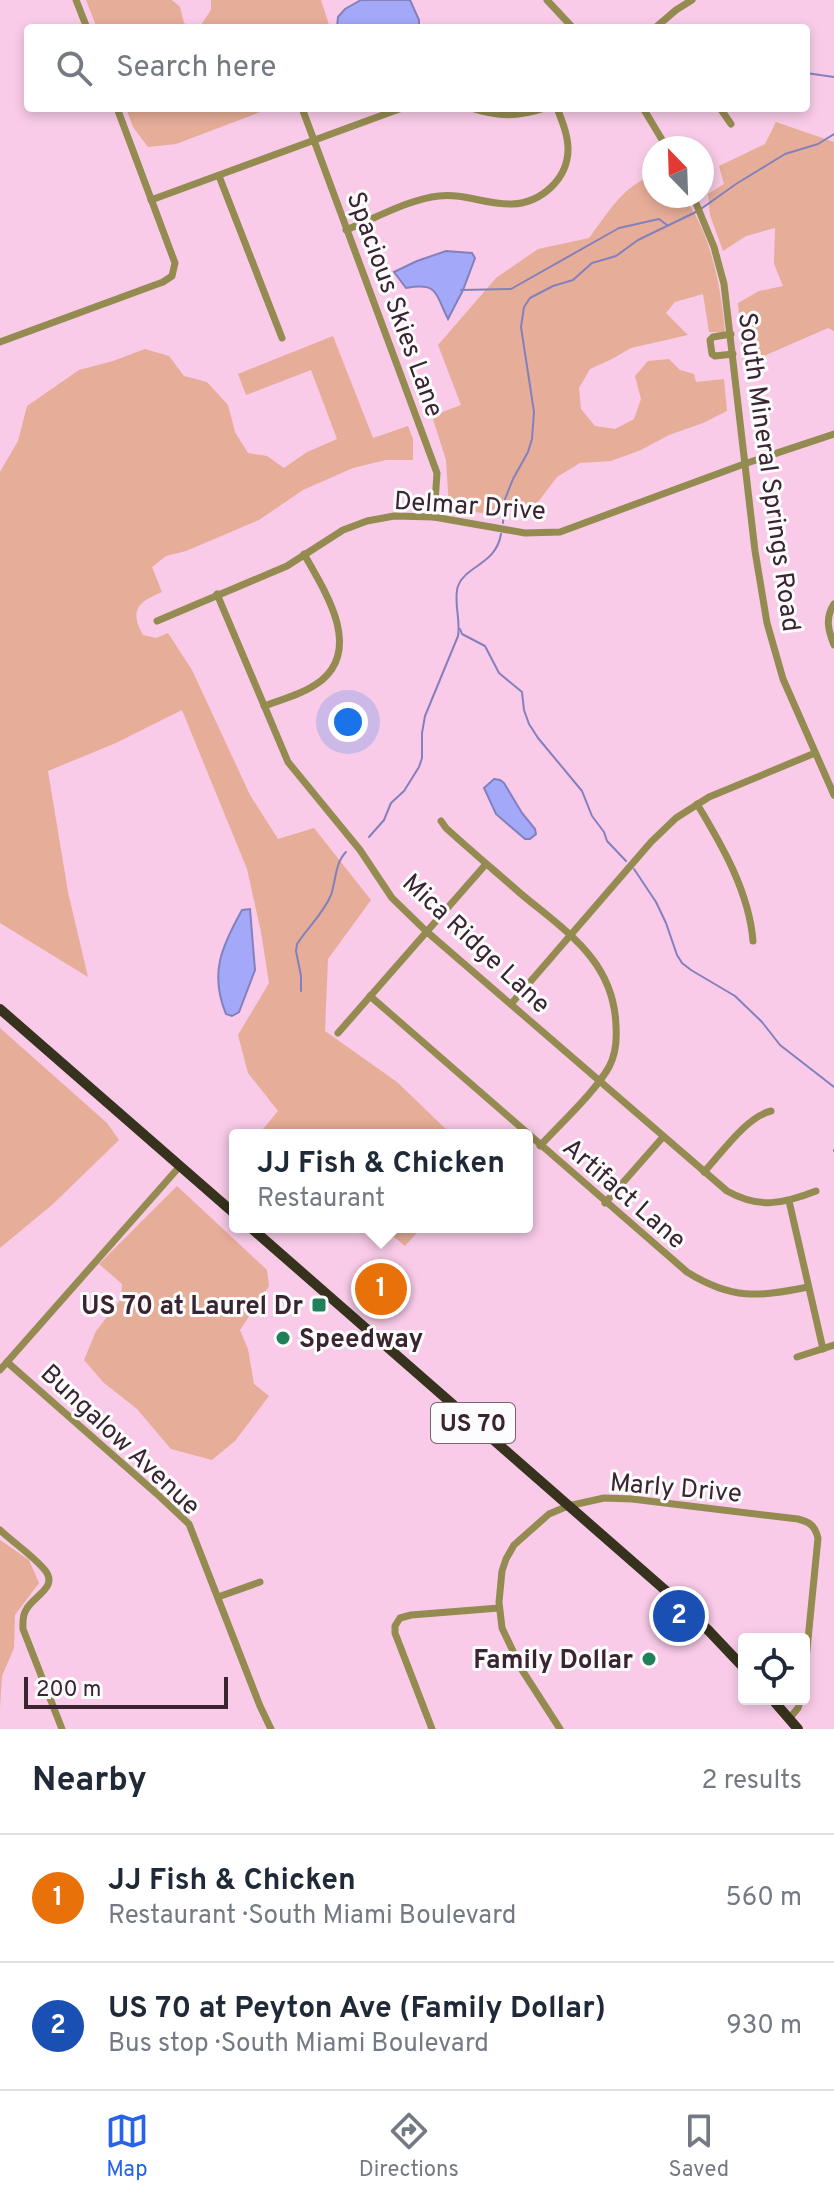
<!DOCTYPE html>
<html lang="en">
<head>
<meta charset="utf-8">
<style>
	:root { --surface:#fff; --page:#f6f6f7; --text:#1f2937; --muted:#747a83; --line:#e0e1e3; --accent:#2563eb }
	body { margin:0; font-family:Overpass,sans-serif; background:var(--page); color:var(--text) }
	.controls { position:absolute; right:24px; bottom:24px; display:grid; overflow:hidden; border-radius:8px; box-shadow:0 4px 12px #0003 }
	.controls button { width:72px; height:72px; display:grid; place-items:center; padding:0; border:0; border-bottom:2px solid var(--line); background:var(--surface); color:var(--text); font:40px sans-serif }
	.compass { position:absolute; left:642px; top:136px; width:72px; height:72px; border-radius:50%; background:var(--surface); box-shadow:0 4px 12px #0003; rotate:337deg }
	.scale { position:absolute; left:24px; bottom:20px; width:204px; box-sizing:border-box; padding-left:8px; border:4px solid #3a2432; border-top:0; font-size:22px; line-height:28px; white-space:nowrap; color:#3a2432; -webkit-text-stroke:6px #fcfcfc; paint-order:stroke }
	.you { position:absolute; left:348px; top:722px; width:28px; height:28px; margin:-20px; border:6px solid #fff; border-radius:50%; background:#1a73e8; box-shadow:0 0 0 12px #1a73e833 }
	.badge { display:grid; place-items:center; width:52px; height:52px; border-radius:50%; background:var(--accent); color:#fff; font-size:26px; font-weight:700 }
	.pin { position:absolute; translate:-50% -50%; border:4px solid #fff; box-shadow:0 2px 8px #0006 }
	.popup { position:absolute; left:229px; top:1129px; width:304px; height:104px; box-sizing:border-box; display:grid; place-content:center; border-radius:8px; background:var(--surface); filter:drop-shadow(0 2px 6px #0005); font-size:26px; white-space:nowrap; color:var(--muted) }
	.popup b { font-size:30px; color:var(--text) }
	.popup::after { content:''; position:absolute; left:50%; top:100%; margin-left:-16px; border:16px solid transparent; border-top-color:var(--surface) }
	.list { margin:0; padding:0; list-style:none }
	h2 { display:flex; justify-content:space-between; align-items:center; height:104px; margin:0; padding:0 32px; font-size:34px }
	h2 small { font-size:26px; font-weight:400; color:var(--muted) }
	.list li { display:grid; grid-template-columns:52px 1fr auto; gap:24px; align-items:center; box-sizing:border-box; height:128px; padding:0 32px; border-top:2px solid var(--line) }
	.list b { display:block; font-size:30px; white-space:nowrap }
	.list p { margin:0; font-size:26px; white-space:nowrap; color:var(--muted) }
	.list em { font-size:26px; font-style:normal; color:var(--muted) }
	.icon { flex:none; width:44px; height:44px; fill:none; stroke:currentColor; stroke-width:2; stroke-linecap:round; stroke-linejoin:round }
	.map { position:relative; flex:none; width:834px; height:1729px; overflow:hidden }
	.search { position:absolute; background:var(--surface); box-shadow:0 4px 12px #0003; left:24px; right:24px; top:24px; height:88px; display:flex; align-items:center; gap:20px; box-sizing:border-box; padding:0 28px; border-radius:8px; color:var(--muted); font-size:30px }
	.sheet { height:360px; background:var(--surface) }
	nav { display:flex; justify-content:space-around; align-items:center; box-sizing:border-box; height:112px; border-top:2px solid var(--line); background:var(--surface); font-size:22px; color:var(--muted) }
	nav a { display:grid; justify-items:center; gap:4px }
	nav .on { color:var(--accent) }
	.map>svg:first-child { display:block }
</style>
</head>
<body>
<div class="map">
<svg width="834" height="1729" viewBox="0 0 834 1729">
	<rect width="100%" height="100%" fill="#f9cbe8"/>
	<g fill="#e6ad98">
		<path d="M86,0H172L180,7L184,23L193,28L201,25L211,10V0H321L330,28H97Z"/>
		<path d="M126,108H271L176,144L148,147L133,127Z"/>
		<path d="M776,122L834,142V331L828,328L743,365L738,303L759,291L783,286L774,264L775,228L746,236L723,251L710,215L708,194L724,184L719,166L765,144Z"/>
		<path d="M654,175V196H683C711,232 721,287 725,332H709L703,294L675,302L666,313L688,335L631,348L612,359L590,369L579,388L581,409L595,426L615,429L634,419L641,399L635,376L648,361L669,359L680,370L694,374L696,382L724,379L727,411L703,423L669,435L641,450L611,461L580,463L557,477L535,506L513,508L488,514L449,508L446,460L432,416L461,405L438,345L496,278L538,249L589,238C608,213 623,185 654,175Z"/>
		<path d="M333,336L373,438L408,426L413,439V460H386L353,468L303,490L259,520L186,551L166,556L152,567L162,592C138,602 129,610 143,635L156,638L168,633L192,670L250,795L278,839L314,828L371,900L328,959L325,1031L397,1082L452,1135H258L278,1111L248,1073L238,1035L269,983L261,932L247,869L182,710L116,743L48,771L68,892L88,977L0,923V472L18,441L27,406L79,370L113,361L145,349L169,356L184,376L207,382L228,405L235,432L248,453L267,456L284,468L307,452L337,439L311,370L246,395L238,374Z"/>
		<path d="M0,1028L107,1123L119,1140L53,1204L0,1248Z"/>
		<path d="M177,1186L267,1270L269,1286L240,1330L248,1349L254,1384L269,1396L235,1441L212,1460L171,1449L137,1409L104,1383L84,1360L96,1331L121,1299L122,1284L99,1264Z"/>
		<path d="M359,1227H422L405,1246L394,1237L380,1244Z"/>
		<path d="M0,1540L29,1560L39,1583L15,1615L14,1648L2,1676L0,1708Z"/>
	</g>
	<g fill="#a3a8f8" stroke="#8480bd" stroke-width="2">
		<path d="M361,0H410L419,20V27L337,28L338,17L345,9Z"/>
		<path d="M446,251L472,253L475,258L463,290L448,319C435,293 438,282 406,288L394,272L417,261Z"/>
		<path d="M494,779L500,780L504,783L522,813L535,829L536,834L530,839H525L496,814L484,788Z"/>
		<path d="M250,909L255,970L239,1012L232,1016L226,1014C209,973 222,946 242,910Z"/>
	</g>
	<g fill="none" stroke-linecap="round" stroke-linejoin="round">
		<g stroke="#8480bd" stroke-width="2">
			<path d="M806,73L834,77"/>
			<path d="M461,290L511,289L619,228L659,219L667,225"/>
			<path d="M503,523L505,499L513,479L528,452L532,439L534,412L521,327L524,307L530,298L553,286L573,280L592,263L616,256L638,240L698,211L736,184L785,154L818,144L834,134"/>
			<path d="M460,629L462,634L485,646L499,673L522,692L524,710L529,724L538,738L582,791L592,816L604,832L607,841L626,861"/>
			<path d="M369,837L384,820L391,803L404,791L419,767L422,758V733L425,716L458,636C461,620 453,601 458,586C466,565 496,565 501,534"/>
			<path d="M634,869L656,902L666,923L677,955L682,963L691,970L735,996L762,1022L780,1045L834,1087"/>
			<path d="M301,991V976L296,951L297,944C308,927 323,914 331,895C336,880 335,863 346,852"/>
			<path d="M834,1151V1150"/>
		</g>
		<g stroke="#948b51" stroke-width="7">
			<path d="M76,0L87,28"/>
			<path d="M547,0L573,28"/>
			<path d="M655,28L676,10L692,0"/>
			<path d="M302,108L437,473L434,517"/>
			<path d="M471,108C498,117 518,117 545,108"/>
			<path d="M643,108L667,148"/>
			<path d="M720,108L731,124"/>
			<path d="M219,176L282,338"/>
			<path d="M693,196L714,247L724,284L755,551L767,623L783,679L834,795"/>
			<path d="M151,200L402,108"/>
			<path d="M346,230C374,219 409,199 439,196C464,193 487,205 512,204C541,203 568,179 568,149C568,135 562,121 557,108"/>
			<path d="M731,334L713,337L710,340L712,354L715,356L733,354"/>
			<path d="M0,342L163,282L172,276L175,263L117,108"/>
			<path d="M217,594L288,762L360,850L392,898L426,931L727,1191C759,1209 783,1204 816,1191"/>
			<path d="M834,604C825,618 828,630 834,645"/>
			<path d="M157,621L287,566L343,530L367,521L394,516L434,517L525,533L560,532L744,464L834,434"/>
			<path d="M264,706C283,699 306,693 322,680C362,646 324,590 304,554"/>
			<path d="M697,804C722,845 749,892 753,941"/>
			<path d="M441,821L446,828C470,850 495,871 520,893C565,931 614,960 616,1026C617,1041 616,1054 609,1067C595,1092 560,1124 540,1146"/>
			<path d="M370,996L687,1272C732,1300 758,1297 808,1287"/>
			<path d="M511,1004L651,842L676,818L709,797L815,753"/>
			<path d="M338,1033L486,864"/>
			<path d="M704,1172C721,1154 746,1117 771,1111"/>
			<path d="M789,1201L823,1349"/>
			<path d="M605,1203L663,1137"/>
			<path d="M797,1357L834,1345"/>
			<path d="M7,1362L157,1494L189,1524L260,1706L271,1729"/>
			<path d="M0,1370L180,1166"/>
			<path d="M0,1530C14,1543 32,1555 44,1569C60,1587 33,1596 26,1610C22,1616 23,1623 23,1629L62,1729"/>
			<path d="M218,1597L260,1582"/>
			<path d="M790,1721L789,1719L798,1708L801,1699"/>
			<path d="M432,1729L395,1633V1626L400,1618L411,1615L499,1608"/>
			<path d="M560,1729L522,1670L502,1628L499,1602L502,1571L506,1559L514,1545L549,1514L568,1506L604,1498L632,1499L798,1519C810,1522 815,1526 818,1538L804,1680"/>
		</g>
		<g stroke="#36321d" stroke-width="10">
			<path d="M0,1009L235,1214"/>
			<path d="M250,1227L673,1597L709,1631L744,1668"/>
			<path d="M772,1699L798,1729"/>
		</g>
	</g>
	<g fill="#208059" stroke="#fcfcfc" stroke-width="3">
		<rect x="311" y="1297" width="16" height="16" rx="4"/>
		<circle cx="283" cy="1338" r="8"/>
		<circle cx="649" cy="1659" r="8"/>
	</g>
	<g text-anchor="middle" stroke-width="6" stroke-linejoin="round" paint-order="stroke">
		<rect fill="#fcfcfc" stroke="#74656f" stroke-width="2" x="431" y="1403" width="84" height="40" rx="6"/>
		<g font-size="24" font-weight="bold" fill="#3a2432">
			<text x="473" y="1431">US 70</text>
		</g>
		<g font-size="26" fill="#3a2432" stroke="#fcfcfc">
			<text transform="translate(396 304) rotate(70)" y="9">Spacious Skies Lane</text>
			<text transform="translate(770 472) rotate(82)" y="9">South Mineral Springs Road</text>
			<text transform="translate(470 505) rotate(4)" y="9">Delmar Drive</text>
			<text transform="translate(477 943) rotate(43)" y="9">Mica Ridge Lane</text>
			<text transform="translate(625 1193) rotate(41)" y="9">Artifact Lane</text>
			<text transform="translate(121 1439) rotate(43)" y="9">Bungalow Avenue</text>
			<text transform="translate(676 1487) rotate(5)" y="9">Marly Drive</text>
		</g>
		<g font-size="26" font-weight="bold" fill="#3a2432" stroke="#fcfcfc" text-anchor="end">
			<text x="303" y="1314">US 70 at Laurel Dr</text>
			<text x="299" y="1347" text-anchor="start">Speedway</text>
			<text x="633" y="1668">Family Dollar</text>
		</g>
	</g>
</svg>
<div class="controls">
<button><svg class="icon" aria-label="locate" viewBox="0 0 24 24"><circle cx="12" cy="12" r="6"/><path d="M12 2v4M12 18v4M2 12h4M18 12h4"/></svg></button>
</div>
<svg class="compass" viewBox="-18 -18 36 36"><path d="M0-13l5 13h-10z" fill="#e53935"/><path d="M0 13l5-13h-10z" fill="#747a83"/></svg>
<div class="scale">200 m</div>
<div class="you"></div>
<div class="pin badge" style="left:381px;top:1289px;background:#e8710a">1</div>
<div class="popup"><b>JJ Fish &amp; Chicken</b>Restaurant</div>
<div class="pin badge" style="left:679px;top:1616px;background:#1a4fb4">2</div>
<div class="search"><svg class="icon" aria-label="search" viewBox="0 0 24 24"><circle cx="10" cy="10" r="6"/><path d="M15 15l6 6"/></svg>Search here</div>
</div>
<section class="sheet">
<h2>Nearby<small>2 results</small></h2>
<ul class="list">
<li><span class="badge" style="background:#e8710a">1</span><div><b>JJ Fish &amp; Chicken</b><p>Restaurant · South Miami Boulevard</p></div><em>560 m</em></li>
<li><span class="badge" style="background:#1a4fb4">2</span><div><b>US 70 at Peyton Ave (Family Dollar)</b><p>Bus stop · South Miami Boulevard</p></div><em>930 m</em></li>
</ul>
</section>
<nav>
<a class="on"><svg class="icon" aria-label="map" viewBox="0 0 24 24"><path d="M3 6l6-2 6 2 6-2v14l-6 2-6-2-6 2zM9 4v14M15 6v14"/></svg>Map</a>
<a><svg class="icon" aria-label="directions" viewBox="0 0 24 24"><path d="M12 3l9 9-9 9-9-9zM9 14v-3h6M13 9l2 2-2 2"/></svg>Directions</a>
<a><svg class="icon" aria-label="saved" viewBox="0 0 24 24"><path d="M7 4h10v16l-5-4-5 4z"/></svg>Saved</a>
</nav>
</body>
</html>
